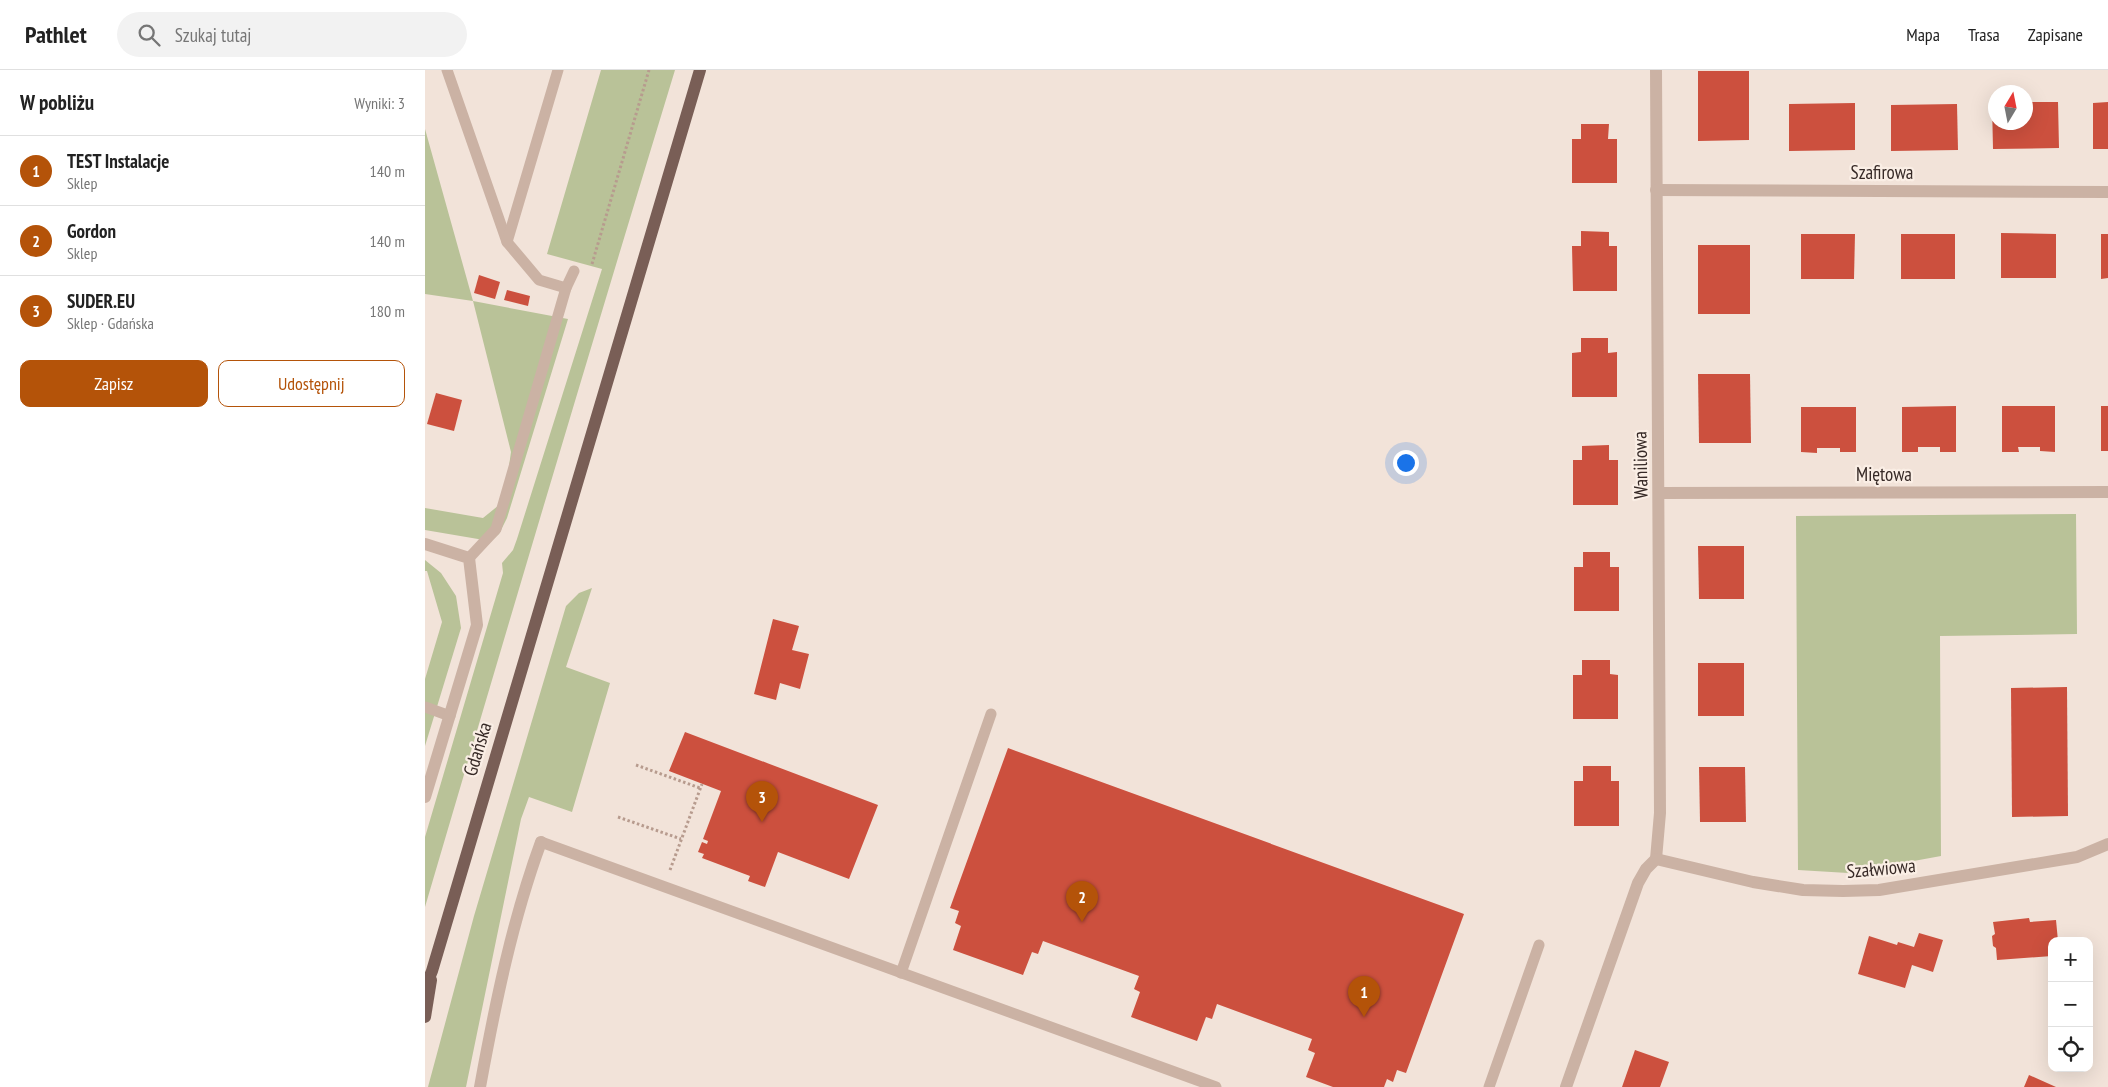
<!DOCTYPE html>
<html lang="pl">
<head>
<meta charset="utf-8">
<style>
	:root { --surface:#fff; --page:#f2f2f2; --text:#222; --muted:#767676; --line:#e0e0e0; --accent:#b45309 }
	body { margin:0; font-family:"PT Sans Narrow",sans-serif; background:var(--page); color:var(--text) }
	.controls { position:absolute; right:15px; bottom:15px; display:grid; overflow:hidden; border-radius:10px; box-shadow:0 5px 20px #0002 }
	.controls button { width:45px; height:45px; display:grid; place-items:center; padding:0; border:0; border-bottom:1px solid var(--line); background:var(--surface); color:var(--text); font:25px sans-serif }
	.compass { position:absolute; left:1563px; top:15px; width:45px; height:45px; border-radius:50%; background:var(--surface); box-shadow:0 5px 20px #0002; rotate:10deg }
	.you { position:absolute; left:980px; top:392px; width:18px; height:18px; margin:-12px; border:4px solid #fff; border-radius:50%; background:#1a73e8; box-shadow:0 0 0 8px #1a73e833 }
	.badge { display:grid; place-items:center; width:32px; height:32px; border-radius:50%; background:var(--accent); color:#fff; font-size:16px; font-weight:700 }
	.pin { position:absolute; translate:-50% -41px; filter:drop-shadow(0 1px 2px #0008) }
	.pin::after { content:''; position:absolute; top:26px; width:18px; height:15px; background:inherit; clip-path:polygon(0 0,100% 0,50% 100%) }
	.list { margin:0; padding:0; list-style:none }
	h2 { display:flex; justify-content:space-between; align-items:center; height:65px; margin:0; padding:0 20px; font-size:21px }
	h2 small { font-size:16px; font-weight:400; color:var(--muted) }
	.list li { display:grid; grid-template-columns:32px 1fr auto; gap:15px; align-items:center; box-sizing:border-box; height:70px; padding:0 20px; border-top:1px solid var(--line) }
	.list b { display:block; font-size:19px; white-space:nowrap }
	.list p { margin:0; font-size:16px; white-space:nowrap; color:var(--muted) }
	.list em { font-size:16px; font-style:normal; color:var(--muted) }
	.actions { display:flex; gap:10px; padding:15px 20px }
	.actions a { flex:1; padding:11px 0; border:1px solid var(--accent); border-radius:10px; text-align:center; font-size:18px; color:var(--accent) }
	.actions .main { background:var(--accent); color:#fff }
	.icon { flex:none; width:28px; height:28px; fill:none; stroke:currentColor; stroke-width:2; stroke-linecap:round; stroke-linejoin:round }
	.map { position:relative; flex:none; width:1683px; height:1017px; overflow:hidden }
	header { display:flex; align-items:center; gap:30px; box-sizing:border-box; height:70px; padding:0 25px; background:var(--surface); border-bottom:1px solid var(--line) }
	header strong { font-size:24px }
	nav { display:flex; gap:28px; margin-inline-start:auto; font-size:18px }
	.search { width:350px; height:45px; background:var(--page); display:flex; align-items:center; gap:12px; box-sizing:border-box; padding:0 18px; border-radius:28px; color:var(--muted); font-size:19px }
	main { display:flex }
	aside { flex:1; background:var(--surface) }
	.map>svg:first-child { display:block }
</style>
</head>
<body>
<header>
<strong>Pathlet</strong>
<div class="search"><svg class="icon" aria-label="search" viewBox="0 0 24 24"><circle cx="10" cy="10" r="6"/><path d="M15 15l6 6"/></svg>Szukaj tutaj</div>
<nav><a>Mapa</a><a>Trasa</a><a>Zapisane</a></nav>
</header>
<main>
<aside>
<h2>W pobliżu<small>Wyniki: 3</small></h2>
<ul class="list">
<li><span class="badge">1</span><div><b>TEST Instalacje</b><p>Sklep</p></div><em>140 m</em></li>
<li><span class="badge">2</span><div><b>Gordon</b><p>Sklep</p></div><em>140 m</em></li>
<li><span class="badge">3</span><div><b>SUDER.EU</b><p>Sklep · Gdańska</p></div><em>180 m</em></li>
</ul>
<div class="actions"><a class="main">Zapisz</a><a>Udostępnij</a></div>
</aside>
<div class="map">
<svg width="1683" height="1017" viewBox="0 0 1683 1017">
	<rect width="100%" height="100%" fill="#f2e3d9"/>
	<g fill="#b9c298">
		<path d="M176,0H250C165,279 82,558 0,837V767L78,503L77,493L88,480L92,469L177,199L122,184Z"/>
		<path d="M0,59L48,231L143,249L82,448L74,464L64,473L53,469L0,460V438L58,448L79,431L86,382L48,231L0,224Z"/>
		<path d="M1651,444L1652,564L1515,566L1516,786L1423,803L1373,800L1371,446Z"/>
		<path d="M0,490L16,503L31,526L36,558L0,676V609L17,552L2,501H0Z"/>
		<path d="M167,518L141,597L185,613L147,742L104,727L96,749L41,1017H3L49,846L141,536L154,523Z"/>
	</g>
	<g fill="#cc503e">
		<path d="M1273,1H1324V70L1273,71Z"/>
		<path d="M1570,32V52H1600V32H1633L1634,78L1568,79L1567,33Z"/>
		<path d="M1683,32V79H1668V33Z"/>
		<path d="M1430,33V80L1364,81V34Z"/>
		<path d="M1532,34L1533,80L1466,81V35Z"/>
		<path d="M1156,54H1184L1183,69H1192V113H1147V69H1156Z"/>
		<path d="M1156,161L1184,162V176H1192V221H1148L1147,176H1156Z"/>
		<path d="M1576,163L1631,164V208H1576Z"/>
		<path d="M1376,164H1430L1429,209H1376Z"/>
		<rect x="1476" y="164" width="54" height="45"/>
		<path d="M1676,164H1683V208L1676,209Z"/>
		<rect x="1273" y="175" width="52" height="69"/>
		<path d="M54,205L75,212L70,229L49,223Z"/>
		<path d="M82,220L105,226L103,236L79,230Z"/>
		<path d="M1156,268H1183V283L1192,282V327H1147V283L1156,282Z"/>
		<path d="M1273,304H1325L1326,373H1274Z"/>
		<path d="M11,323L37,330L29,361L2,354Z"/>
		<path d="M1531,336V382H1515V377H1493V382H1477V337Z"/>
		<path d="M1577,336H1630V382L1615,381V377H1593L1594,382H1577Z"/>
		<rect x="1676" y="336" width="7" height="45"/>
		<path d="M1376,337H1431V382H1415V378H1392V383L1376,382Z"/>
		<path d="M1184,375V390H1193V435H1148V390H1157V376Z"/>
		<path d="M1273,476H1319V529H1274Z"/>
		<path d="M1158,482H1185V497H1194V541H1149V497H1158Z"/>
		<path d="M348,549L374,556L367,580L384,584L375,619L355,613L351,630L329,624Z"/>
		<path d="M1157,590H1185V604L1193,605V649H1148V605H1157Z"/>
		<rect x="1273" y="593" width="46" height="53"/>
		<path d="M1642,617L1643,746L1587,747L1586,618Z"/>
		<path d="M260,662L453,735L424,809L353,782L340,817L323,811L325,806L277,788L279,784L273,782L277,772L282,774L283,771L278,769L296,721L244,701Z"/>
		<path d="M583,678L1039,844L981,1003L972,1000L968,1012L962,1009L959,1017H908L881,1007L890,983L883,980L887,969L792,934L787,949L781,947L772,971L706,947L715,922L709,919L714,906L618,871L613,884L607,882L598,905L528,880L536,856L530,853L534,841L525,838Z"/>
		<path d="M1158,696H1186V711H1194V756H1149V711H1158Z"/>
		<path d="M1274,697H1320L1321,752H1275Z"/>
		<path d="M1604,848L1605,852L1631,850L1633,871H1627V886L1572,890L1571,878L1568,876L1567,866L1570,864L1568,852Z"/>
		<path d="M1494,863L1518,870L1508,902L1487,895L1480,918L1433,904L1444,866L1472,875L1473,872L1489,877Z"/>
		<path d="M1210,980L1244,992L1235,1017H1197Z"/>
		<path d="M1604,1005L1631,1017H1599Z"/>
	</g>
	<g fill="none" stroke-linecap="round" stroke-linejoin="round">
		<g stroke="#b79b8e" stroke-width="3" stroke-dasharray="2.5 2.5" stroke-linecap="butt">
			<path d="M167,194L224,0"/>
			<path d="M211,695L275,718"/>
			<path d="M193,747L256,769"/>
			<path d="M245,800L277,714"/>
		</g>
		<g stroke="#cbb2a4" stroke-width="11">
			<path d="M22,0L82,172L114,210L141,218"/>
			<path d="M82,172L133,0"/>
			<path d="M44,488L71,459L141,218L149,201"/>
			<path d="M0,637L25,646"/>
			<path d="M116,772L791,1017"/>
			<path d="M476,903L566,644"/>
			<path d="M1064,1017L1114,875"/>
		</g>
		<g stroke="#cbb2a4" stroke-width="12">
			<path d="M1231,0L1235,743L1231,789"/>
			<path d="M1231,120L1683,122"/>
			<path d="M1234,423L1683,422"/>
			<path d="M0,474L44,488L52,555L0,727"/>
			<path d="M1231,789L1328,812L1378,820L1418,821L1454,820L1652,787L1683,774"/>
			<path d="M55,1017C70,935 87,851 116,772"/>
			<path d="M1141,1017L1213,813L1221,799L1231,789"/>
		</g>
		<g stroke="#795e56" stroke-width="12">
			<path d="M0,918L7,901L275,0"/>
			<path d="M0,947L6,910"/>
		</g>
	</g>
	<g text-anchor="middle" stroke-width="4.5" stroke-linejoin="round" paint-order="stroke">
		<g font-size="19" fill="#362926" stroke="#faeee5">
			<text x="1457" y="109">Szafirowa</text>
			<text transform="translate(1215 395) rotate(-91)" y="7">Waniliowa</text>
			<text x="1459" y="411">Miętowa</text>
			<text transform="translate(52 679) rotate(-73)" y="7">Gdańska</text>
			<text transform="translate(1456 798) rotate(-5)" y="7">Szałwiowa</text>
		</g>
	</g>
</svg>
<div class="controls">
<button>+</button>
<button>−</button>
<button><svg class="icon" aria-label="locate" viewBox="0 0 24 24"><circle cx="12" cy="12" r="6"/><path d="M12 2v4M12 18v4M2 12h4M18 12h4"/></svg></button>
</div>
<svg class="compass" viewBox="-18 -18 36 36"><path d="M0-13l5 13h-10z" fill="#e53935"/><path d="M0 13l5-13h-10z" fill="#767676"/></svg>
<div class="you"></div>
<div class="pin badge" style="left:939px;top:947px">1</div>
<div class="pin badge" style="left:657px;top:852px">2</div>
<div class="pin badge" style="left:337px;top:752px">3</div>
</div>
</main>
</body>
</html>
